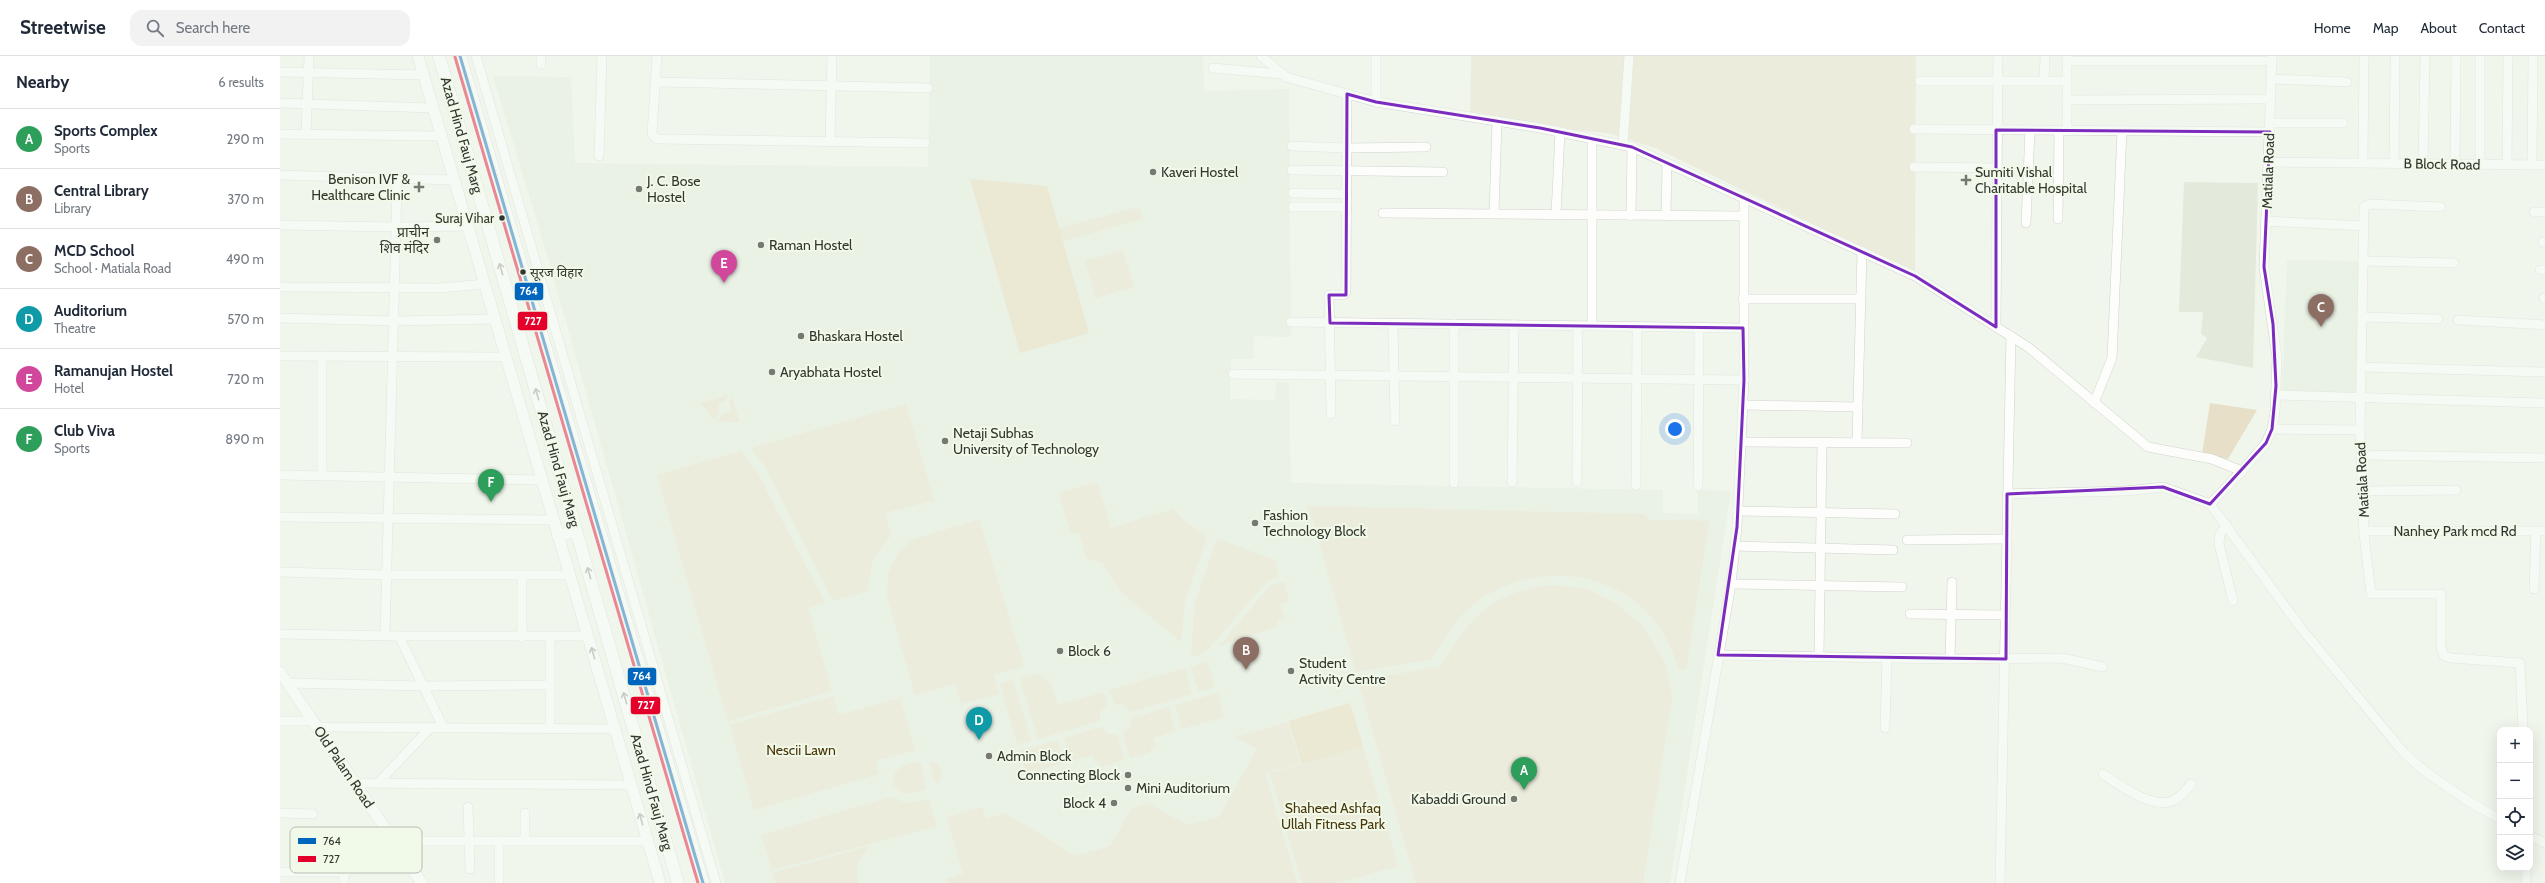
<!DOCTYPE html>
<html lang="en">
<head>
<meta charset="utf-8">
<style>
	:root { --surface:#fff; --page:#f2f2f3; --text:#1f2937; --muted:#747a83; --line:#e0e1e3; --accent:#767972 }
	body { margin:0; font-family:Cabin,"Noto Sans Devanagari",sans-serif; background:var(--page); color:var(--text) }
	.controls { position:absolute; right:12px; bottom:12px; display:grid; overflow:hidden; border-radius:8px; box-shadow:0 4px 16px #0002 }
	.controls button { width:36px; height:36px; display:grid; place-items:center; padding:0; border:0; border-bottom:1px solid var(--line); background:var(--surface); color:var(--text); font:20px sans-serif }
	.you { position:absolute; left:1395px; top:373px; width:14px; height:14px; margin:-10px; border:3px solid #fff; border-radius:50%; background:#1a73e8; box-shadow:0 0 0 6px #1a73e833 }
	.badge { display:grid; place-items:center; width:26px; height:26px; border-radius:50%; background:var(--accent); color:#fff; font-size:13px; font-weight:700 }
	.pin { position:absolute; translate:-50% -33px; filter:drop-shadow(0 1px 2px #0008) }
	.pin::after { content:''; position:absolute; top:21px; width:14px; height:12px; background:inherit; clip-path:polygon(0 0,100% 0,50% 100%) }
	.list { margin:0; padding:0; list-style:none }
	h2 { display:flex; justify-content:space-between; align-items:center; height:52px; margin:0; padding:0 16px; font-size:17px }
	h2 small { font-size:13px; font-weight:400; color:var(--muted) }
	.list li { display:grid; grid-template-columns:26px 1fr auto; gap:12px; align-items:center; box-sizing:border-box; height:60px; padding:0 16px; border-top:1px solid var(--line) }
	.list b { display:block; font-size:15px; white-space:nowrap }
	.list p { margin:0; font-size:13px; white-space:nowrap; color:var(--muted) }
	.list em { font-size:13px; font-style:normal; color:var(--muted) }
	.icon { flex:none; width:22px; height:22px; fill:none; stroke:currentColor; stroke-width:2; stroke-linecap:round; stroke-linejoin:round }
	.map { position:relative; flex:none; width:2265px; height:827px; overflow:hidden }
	header { display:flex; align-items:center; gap:24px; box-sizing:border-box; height:56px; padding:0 20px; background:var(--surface); border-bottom:1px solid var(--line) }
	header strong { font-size:19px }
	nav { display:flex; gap:22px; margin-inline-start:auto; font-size:14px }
	.search { width:280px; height:36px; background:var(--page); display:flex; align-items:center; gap:10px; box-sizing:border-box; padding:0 14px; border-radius:12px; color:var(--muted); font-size:15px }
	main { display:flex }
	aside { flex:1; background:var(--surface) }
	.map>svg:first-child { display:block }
</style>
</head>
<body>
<header>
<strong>Streetwise</strong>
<div class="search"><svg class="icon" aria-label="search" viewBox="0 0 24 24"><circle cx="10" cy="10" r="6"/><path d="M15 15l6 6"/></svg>Search here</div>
<nav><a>Home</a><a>Map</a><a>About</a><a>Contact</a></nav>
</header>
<main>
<aside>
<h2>Nearby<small>6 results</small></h2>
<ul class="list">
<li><span class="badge" style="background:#2e9e5b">A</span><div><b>Sports Complex</b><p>Sports</p></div><em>290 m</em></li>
<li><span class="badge" style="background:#8d6e63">B</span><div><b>Central Library</b><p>Library</p></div><em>370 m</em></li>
<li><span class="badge" style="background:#8d6e63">C</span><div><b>MCD School</b><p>School · Matiala Road</p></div><em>490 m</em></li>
<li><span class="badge" style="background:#0f9aa8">D</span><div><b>Auditorium</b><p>Theatre</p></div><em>570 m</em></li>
<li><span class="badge" style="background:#d1479c">E</span><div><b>Ramanujan Hostel</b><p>Hotel</p></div><em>720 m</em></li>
<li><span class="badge" style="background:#2e9e5b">F</span><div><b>Club Viva</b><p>Sports</p></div><em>890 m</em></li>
</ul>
</aside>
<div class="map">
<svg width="2265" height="827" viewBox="0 0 2265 827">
	<rect width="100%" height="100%" fill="#f1f6ec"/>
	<g fill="#e3eadb">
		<path d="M650,0H923L924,35L1009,33L1011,281L974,280L973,303H951L950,343L995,344L996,326L1009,327L1011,427L1383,434V457L1418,458V434L1451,435L1390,827H445L268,202L213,20L291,21L295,107L648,111Z"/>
		<path d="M1904,126L1978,127L1973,312L1916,301L1927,282L1921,278L1923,256H1899Z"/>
		<path d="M2007,204L2080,205L2077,340L2002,336Z"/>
	</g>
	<g fill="#e7dfc7">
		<path d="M1191,0H1636L1635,217L1375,92L1328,77L1190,65Z"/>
		<path d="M859,151L863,163L783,185L779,172Z"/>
		<path d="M843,194L854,231L816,242L805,205Z"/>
		<path d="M448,339L445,344L438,348L439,356L434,364L421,347Z"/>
		<path d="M452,341L460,366H438L443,358L451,355L450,346Z"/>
		<path d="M1930,347L1977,354L1948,403L1922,398Z"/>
		<path d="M626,348L654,444L605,457L611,479L593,504L587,535L553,545L486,412L471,392Z"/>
		<path d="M461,395L477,416L545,547L528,552L552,635L448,665L377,419Z"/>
		<path d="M817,426L831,472L893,453L905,465L927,481L905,545L901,586L840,535L823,507L806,502L799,476L791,478L779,437Z"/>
		<path d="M1026,450L1364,458L1370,464L1429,465L1406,614L1399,613C1394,600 1390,588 1383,577C1341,509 1247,502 1189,552C1173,566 1163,585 1152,603L1076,616L1032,461Z"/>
		<path d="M699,463L744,610L714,619L719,638L681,648L675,628L635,639L607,540L608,517L618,497L632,484Z"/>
		<path d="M937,483L995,504L999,521L988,524L925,597L911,601L915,547Z"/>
		<path d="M1004,526L1009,545L1000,548L1005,562L997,564L999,570L939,590L990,530Z"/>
		<path d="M1273,529L1307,533L1336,547L1362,570L1385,606L1392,641L1363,827H1136L1078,624L1159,611C1192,561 1210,536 1273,529Z"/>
		<path d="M927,606L935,631L919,636L911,611Z"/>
		<path d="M905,612L912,638L850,656L844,649L834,648L830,634Z"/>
		<path d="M758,618L771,628L778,649L824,636L827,649L820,656L819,665L758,683L740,623Z"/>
		<path d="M733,624L751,685L737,688L720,628Z"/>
		<path d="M938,637L944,661L902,673L895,649Z"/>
		<path d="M553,640L559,659L620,642L635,694L596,705L599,718L474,754L450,669Z"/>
		<path d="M889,651L895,675L873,682L876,691L871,692V696L850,702L843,677L850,671L851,662Z"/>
		<path d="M1008,666L1020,707L985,717L1017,827H667V823L683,818L667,761L702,751L706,763L725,757L796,800L830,790L852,752L867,747L908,769L939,761L977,693L956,681Z"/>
		<path d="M821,671L827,678L837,679L844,704L820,711L819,705L815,706L812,699L791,705L784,682Z"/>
		<path d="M777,684L784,707L747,718L739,695Z"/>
		<path d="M1083,690L1118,810L1058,827H1022L990,717Z"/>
		<path d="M651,705L657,707C662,713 664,721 658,727L654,725L650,708Z"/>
		<path d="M636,706L641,709L646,733L630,738L620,736L613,728L615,716L623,710Z"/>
		<path d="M611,741L626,747L649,744L657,770L492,814L481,779Z"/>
		<path d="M590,790L577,807L578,827H496L493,817Z"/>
	</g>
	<g fill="#e4d7b4">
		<path d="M690,123L767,130L809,277L740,297Z"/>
		<path d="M1070,647L1083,690L1022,708L1009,665Z"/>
	</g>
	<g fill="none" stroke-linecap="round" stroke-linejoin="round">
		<defs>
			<g id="minor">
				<path d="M196,0L436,827"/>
				<path d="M377,0L372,78L377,83L645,87"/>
				<path d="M981,0L1006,21L1096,46L1260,72L1352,91L1635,220L1748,291L1868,391L1932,403L1962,415L1986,387L1992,373L1995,356L1997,302L1984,211L1992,0"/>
				<path d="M1787,5H1992"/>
				<path d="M261,8V0"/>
				<path d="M933,12L1001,18"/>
				<path d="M0,16L143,19"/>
				<path d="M1991,23L2067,26"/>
				<path d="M1640,25H1787"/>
				<path d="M1764,25L1765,0"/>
				<path d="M377,26L648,32"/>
				<path d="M1787,44L1991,43"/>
				<path d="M1096,46V0"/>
				<path d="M0,47L153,52"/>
				<path d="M1990,67H2063"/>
				<path d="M1634,73L1990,76"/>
				<path d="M1787,75V0"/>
				<path d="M0,78L161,80"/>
				<path d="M26,78L29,0"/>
				<path d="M550,85L552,0"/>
				<path d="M1343,88L1349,0"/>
				<path d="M1012,90L1067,92L1146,91"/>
				<path d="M319,100L322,0"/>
				<path d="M1989,106L2265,109"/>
				<path d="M2083,106L2084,0"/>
				<path d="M2114,107L2115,0"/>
				<path d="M2143,108L2145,0"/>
				<path d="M2175,108L2176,0"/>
				<path d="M2200,108V0"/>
				<path d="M2227,108L2228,0"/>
				<path d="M2252,109L2253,0"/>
				<path d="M1634,111L1717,112"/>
				<path d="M1012,114L1163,116"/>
				<path d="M0,119L174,124"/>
				<path d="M1013,137L1067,138"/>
				<path d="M1013,151H1067"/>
				<path d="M2254,156H2265"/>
				<path d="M1103,157L1464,160"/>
				<path d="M1214,157L1217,65"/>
				<path d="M1276,158L1280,76"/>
				<path d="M1351,160L1352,91"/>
				<path d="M1386,160L1387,107"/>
				<path d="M1778,163L1779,75"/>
				<path d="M1986,165L2083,170"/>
				<path d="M1746,167L1750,74"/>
				<path d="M0,169L116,171L117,123"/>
				<path d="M2263,186H2265"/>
				<path d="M2083,205L2174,207"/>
				<path d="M2260,214H2265"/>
				<path d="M0,231L160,232L205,228"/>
				<path d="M2264,242H2265"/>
				<path d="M1463,243H1581"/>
				<path d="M2082,261L2158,263"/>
				<path d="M0,262L115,265L215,263"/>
				<path d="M2178,264L2265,269"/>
				<path d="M1011,266L1463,272"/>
				<path d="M1113,268L1115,365"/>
				<path d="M1174,268V427"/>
				<path d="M1312,270V82"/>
				<path d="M1716,271L1718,0"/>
				<path d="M0,300L226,301"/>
				<path d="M2081,311L2265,316"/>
				<path d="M953,318L1464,324"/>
				<path d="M1996,339L2265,347"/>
				<path d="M1814,347L1832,302L1842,75"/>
				<path d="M1463,349L1578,351"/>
				<path d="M1051,358L1049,239H1063L1066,236L1067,38"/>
				<path d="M1992,373L2080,374L2084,478L2091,538H2161V592L2164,600L2171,602L2240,607L2243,674"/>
				<path d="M2080,374L2084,151L2090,148L2161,151"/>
				<path d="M1462,386L1627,387"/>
				<path d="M1577,386L1582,196"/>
				<path d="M2081,399L2265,402"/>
				<path d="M0,419L262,424"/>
				<path d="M42,420V300"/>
				<path d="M1232,426L1234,269"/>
				<path d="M1297,426L1298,270"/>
				<path d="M1356,429L1357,271"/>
				<path d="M1418,430L1419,272"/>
				<path d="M2082,435L2176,434"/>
				<path d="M1727,438L1846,435L1883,431L1930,448L1962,415"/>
				<path d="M1930,448L2021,572L2124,697L2146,716L2188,745L2220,763"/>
				<path d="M1458,455L1615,458"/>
				<path d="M0,461L274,464"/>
				<path d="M1947,469L1940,478L1939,488L1953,545"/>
				<path d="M2084,475H2265"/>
				<path d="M1627,484L1726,483"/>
				<path d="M1455,490L1613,494"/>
				<path d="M0,516L106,519H290"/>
				<path d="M242,519V581"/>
				<path d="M1451,528L1622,531"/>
				<path d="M2254,533L2256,475"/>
				<path d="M1630,558L1725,559"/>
				<path d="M0,578L119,580"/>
				<path d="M105,579L116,171L188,170"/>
				<path d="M1438,599L1670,603L1782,602L1823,611"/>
				<path d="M1539,600L1542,386"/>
				<path d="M1670,603L1672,526"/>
				<path d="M7,627L143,630L270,629"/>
				<path d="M0,665H34"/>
				<path d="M38,671L335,673"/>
				<path d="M163,671L119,580H308"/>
				<path d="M270,672V581"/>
				<path d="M1605,672L1607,602"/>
				<path d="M1823,718C1839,729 1872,753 1892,745C1900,742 1906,734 1911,728"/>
				<path d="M74,727L351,729"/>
				<path d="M98,727L151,671"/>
				<path d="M188,751L190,813"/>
				<path d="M0,757L33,758"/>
				<path d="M245,757V785"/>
				<path d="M2250,780L2265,787"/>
				<path d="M114,785H368"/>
				<path d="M219,785V824"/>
				<path d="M0,816H64L77,812L117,790"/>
				<path d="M64,827V816"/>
				<path d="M1400,827L1451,528L1457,471L1464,324V141"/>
				<path d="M1720,827L1731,280"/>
				<path d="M2246,827V812"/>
			</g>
			<g id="tertiary">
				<path d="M138,0L380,827"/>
				<path d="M0,616L142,827"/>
			</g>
			<g id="secondary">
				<path d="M159,0L398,827"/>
				<path d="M180,0L423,827"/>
				<path d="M278,480L296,475"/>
			</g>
		</defs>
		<use href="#minor" stroke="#cfd2cc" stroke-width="10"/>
		<use href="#tertiary" stroke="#cfd2cc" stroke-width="12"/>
		<use href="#secondary" stroke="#cfd2cc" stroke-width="13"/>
		<use href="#minor" stroke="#fdfefc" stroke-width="9"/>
		<use href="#tertiary" stroke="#fdfefc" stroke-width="11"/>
		<use href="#secondary" stroke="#fdfefc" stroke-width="12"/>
		<defs>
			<path id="bus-1" d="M180,0L423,827"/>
			<path id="bus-2" d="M175,1L418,827"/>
		</defs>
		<use href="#bus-1" stroke="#f1f9e9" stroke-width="6"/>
		<use href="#bus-2" stroke="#f1f9e9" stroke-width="6"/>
		<use href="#bus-1" stroke="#0065bd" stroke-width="3"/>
		<use href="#bus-2" stroke="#e4002b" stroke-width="3"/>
	</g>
	<defs><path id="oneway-shaft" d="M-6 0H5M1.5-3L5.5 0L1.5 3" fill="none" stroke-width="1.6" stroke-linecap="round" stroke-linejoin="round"/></defs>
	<g stroke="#989a96">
		<use href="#oneway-shaft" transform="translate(221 213) rotate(-106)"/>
		<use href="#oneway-shaft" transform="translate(257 338) rotate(-106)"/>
		<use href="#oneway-shaft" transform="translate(309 517) rotate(-106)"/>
		<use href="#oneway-shaft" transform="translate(313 597) rotate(-106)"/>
		<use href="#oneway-shaft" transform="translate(345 642) rotate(-106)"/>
		<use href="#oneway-shaft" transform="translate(361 763) rotate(-106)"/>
	</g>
	<path d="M0 0H2265V827H0ZM1067,38L1096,46L1260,72L1352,91L1635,220L1716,271V74L1990,76L1984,211L1993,268L1996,330L1992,373L1986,387L1930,448L1883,431L1727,438L1726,603L1438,599L1457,471L1464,324L1463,272L1050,267L1049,239H1066Z" fill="#f1f6ec" fill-opacity=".55" fill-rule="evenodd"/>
	<path fill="none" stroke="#7b2cbf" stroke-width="3" stroke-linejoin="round" d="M1067,38L1096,46L1260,72L1352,91L1635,220L1716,271V74L1990,76L1984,211L1993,268L1996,330L1992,373L1986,387L1930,448L1883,431L1727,438L1726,603L1438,599L1457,471L1464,324L1463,272L1050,267L1049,239H1066Z"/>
	<g fill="#767972" stroke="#f1f9e9" stroke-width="1.5">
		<circle cx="873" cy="116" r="4"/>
		<path d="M1684 118h4v4h4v4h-4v4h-4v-4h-4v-4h4z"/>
		<path d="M137 125h4v4h4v4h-4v4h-4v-4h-4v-4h4z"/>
		<circle cx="359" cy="133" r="4"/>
		<circle cx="157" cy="184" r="4"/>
		<circle cx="481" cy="189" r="4"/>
		<circle cx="521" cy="280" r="4"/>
		<circle cx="492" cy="316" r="4"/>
		<circle cx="665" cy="385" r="4"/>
		<circle cx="975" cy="467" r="4"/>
		<circle cx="780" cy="595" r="4"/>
		<circle cx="1011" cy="615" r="4"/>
		<circle cx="709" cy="700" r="4"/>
		<circle cx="848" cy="719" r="4"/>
		<circle cx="848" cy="732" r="4"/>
		<circle cx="1234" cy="743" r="4"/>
		<circle cx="834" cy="747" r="4"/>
	</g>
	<g fill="#333630" stroke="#f1f9e9" stroke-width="1.5">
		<circle cx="222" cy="162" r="3.5"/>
		<circle cx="243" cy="216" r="3.5"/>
	</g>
	<g text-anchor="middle" stroke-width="4" stroke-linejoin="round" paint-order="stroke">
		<g font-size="13" fill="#333630" stroke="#f1f9e9" text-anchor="end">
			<text x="214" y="167">Suraj Vihar</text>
			<text x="250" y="221" text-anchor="start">सूरज विहार</text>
		</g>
		<g font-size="14" fill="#333630" stroke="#f1f9e9">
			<text transform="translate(182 79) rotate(74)" y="5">Azad Hind Fauj Marg</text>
			<text transform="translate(2162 108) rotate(1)" y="5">B Block Road</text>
			<text transform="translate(1988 115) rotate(-88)" y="5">Matiala Road</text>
			<text transform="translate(279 413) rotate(74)" y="5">Azad Hind Fauj Marg</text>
			<text transform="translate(2082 424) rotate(-93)" y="5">Matiala Road</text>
			<text x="2175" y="480">Nanhey Park mcd Rd</text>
			<text transform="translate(64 711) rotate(56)" y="5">Old Palam Road</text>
			<text transform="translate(372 736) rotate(74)" y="5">Azad Hind Fauj Marg</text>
		</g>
		<g font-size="14" fill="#333630" stroke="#f1f9e9" text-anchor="start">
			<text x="881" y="121">Kaveri Hostel</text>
			<text x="1695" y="121">Sumiti Vishal<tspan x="1695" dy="16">Charitable Hospital</tspan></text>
			<text x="130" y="128" text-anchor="end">Benison IVF &amp;<tspan x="130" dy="16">Healthcare Clinic</tspan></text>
			<text x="367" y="130">J. C. Bose<tspan x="367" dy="16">Hostel</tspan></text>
			<text x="149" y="181" text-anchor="end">प्राचीन<tspan x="149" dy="16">शिव मंदिर</tspan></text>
			<text x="489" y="194">Raman Hostel</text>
			<text x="529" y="285">Bhaskara Hostel</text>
			<text x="500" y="321">Aryabhata Hostel</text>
			<text x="673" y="382">Netaji Subhas<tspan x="673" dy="16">University of Technology</tspan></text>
			<text x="983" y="464">Fashion<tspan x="983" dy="16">Technology Block</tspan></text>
			<text x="788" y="600">Block 6</text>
			<text x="1019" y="612">Student<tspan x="1019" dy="16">Activity Centre</tspan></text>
			<text x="717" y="705">Admin Block</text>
			<text x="840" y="724" text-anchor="end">Connecting Block</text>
			<text x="856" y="737">Mini Auditorium</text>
			<text x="1226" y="748" text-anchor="end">Kabaddi Ground</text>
			<text x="826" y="752" text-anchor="end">Block 4</text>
		</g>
		<g font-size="14" fill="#4a3609" stroke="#f1f9e9">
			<text x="521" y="699">Nescii Lawn</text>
			<text x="1053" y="757">Shaheed Ashfaq<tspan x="1053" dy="16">Ullah Fitness Park</tspan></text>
		</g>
	</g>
	<rect x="10" y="771" width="132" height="46" rx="6" fill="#f1f9e9" stroke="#b8beb2" stroke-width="1"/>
	<rect x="18" y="782" width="18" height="6" fill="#0065bd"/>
	<rect x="18" y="800" width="18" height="6" fill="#e4002b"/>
	<g font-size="11" fill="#333630">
		<text x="43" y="789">764</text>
		<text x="43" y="807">727</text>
	</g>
	<g stroke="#f1f9e9" stroke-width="1.5">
		<rect x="234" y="226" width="30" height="19" rx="4" fill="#0065bd"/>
		<rect x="237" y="255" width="31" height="20" rx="4" fill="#e4002b"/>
		<rect x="347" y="611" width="30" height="19" rx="4" fill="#0065bd"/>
		<rect x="350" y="640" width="31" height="19" rx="4" fill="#e4002b"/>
	</g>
	<g font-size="11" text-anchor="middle" font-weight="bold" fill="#fff">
		<text x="249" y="239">764</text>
		<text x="253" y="269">727</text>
		<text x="362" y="624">764</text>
		<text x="366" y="653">727</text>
	</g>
</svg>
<div class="controls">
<button>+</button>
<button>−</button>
<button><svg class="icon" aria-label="locate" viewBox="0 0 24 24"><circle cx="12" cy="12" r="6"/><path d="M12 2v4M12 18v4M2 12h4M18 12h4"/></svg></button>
<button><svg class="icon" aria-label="layers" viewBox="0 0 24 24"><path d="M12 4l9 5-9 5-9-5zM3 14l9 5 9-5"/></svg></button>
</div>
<div class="you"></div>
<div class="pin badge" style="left:1244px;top:734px;background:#2e9e5b">A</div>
<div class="pin badge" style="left:966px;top:614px;background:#8d6e63">B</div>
<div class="pin badge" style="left:2041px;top:271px;background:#8d6e63">C</div>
<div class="pin badge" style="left:699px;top:684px;background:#0f9aa8">D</div>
<div class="pin badge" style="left:444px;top:227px;background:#d1479c">E</div>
<div class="pin badge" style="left:211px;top:446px;background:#2e9e5b">F</div>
</div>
</main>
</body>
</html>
